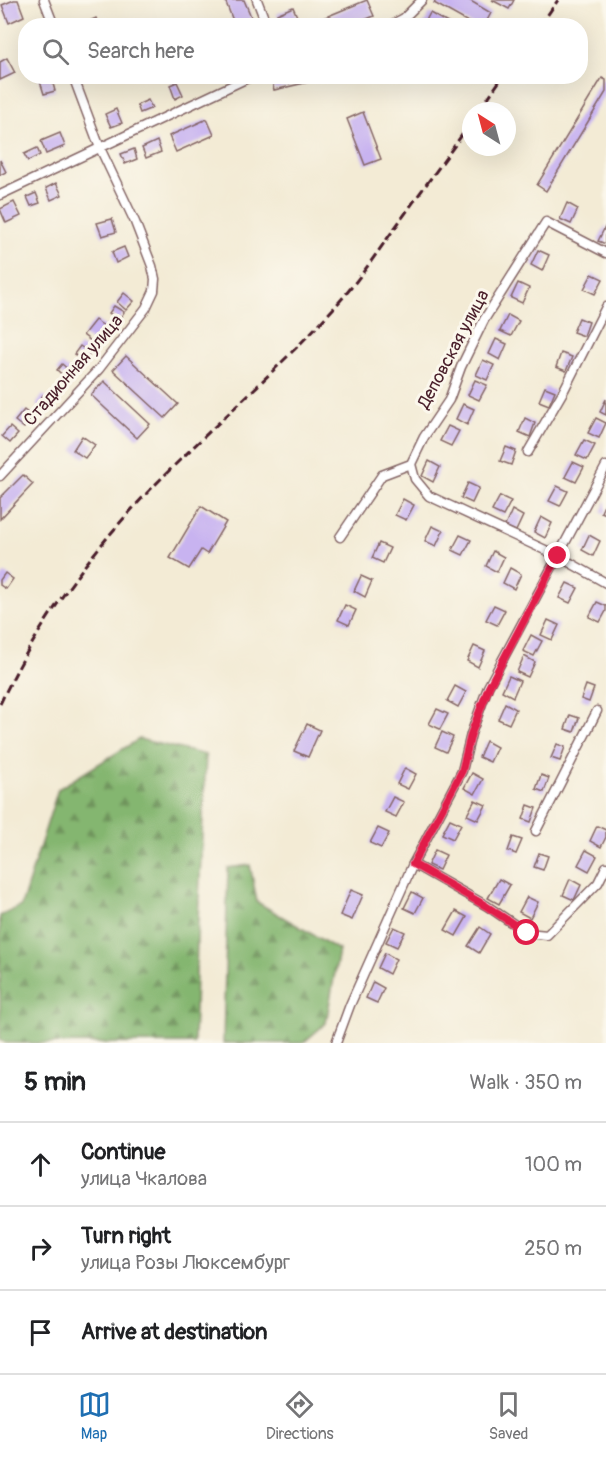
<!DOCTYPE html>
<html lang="en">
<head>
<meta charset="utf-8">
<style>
	:root { --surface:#fff; --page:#f6f6f6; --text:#202124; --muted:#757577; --line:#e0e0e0; --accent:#1f6fb2 }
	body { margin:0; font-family:Pangolin,sans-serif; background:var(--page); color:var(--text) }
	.compass { position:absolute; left:462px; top:102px; width:54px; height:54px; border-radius:50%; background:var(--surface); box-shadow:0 6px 24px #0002; rotate:324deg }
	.stop { position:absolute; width:18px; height:18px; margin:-14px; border:4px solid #e11d48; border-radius:50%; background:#fff }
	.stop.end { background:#e11d48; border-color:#fff; box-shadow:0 2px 6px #0008 }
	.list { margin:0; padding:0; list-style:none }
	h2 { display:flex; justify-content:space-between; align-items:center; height:78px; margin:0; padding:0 24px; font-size:26px }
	h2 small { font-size:20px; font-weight:400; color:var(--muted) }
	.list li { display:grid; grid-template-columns:39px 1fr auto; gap:18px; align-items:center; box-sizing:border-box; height:84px; padding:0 24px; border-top:2px solid var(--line) }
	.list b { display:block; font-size:22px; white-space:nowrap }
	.list p { margin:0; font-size:20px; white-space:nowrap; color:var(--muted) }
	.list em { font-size:20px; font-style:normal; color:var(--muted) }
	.icon { flex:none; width:33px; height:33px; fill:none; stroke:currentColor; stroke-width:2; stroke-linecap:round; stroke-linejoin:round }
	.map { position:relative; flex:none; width:606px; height:1043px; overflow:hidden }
	.search { position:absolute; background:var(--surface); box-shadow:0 6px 24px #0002; left:18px; right:18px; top:18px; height:66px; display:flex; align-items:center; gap:15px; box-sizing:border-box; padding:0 21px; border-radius:24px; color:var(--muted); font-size:22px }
	.sheet { height:330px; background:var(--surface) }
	nav { display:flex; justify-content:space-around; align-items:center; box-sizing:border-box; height:84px; border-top:2px solid var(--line); background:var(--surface); font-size:16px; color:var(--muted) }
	nav a { display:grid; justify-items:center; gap:3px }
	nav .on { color:var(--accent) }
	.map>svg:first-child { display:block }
</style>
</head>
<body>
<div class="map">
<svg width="606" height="1043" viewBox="0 0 606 1043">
	<defs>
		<pattern id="forest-firs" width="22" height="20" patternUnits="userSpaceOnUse" patternTransform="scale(1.5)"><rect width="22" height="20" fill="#84b670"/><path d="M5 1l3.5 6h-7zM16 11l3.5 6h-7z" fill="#6e935c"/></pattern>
	</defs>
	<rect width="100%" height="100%" fill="#fbf7ec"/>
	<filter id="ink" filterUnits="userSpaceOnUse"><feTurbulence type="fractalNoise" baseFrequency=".0167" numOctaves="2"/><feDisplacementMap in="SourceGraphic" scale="12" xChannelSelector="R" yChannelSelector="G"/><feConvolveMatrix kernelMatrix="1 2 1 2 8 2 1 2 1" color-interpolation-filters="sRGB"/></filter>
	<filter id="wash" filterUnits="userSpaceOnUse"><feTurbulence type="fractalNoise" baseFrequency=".008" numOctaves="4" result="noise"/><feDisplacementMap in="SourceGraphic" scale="24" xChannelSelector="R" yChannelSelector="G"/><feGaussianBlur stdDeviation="1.35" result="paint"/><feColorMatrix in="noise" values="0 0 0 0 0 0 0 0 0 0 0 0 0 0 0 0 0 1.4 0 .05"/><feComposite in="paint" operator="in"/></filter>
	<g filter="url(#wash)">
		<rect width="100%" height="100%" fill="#f3ebd5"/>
		<g fill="url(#forest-firs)" stroke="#676a4e" stroke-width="1.5">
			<path d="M139,739L206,755L197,940L194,1043H6L0,1040V916L21,906L58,789Z"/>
			<path d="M250,865L257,902L339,950L326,1023L303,1043H223L228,868Z"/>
		</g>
		<g id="blocks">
			<g fill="#c8b3f0">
				<path d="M14,0H18L24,16L9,23L2,5Z"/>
				<path d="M225,0H244L255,26H235Z"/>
				<path d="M367,0L374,16L350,26H318L316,21Z"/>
				<path d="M436,0H469L491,13L484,26H475L434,3Z"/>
				<path d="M492,0H514L509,9Z"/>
				<path d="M293,7L301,26H282L277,14Z"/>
				<path d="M430,13L453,26H423Z"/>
				<path d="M96,18L99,26H79Z"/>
				<path d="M7,58L15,73L0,80V62Z"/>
				<path d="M44,76H51L55,91L44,94L39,78Z"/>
				<path d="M274,76H321L322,79L274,90L271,77Z"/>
				<path d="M602,78L606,80V92L546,191L537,185Z"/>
				<path d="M177,82L183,95L175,99L170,85Z"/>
				<path d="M148,100L152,108L140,113L137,105Z"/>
				<path d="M116,109L122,123L111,127L105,114Z"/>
				<path d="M363,112L381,159L365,165L347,119Z"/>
				<path d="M207,119L214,135L176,152L169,136Z"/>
				<path d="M60,133L65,146L46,154L41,141Z"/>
				<path d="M157,141L161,152L146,158L142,148Z"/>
				<path d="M37,148L40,155L28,161L24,154Z"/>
				<path d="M134,149L137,159L125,164L121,154Z"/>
				<path d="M0,160L6,172L0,175Z"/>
				<path d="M56,183L62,195L51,200L46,188Z"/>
				<path d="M36,193L40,203L31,206L27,197Z"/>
				<path d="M14,202L21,216L6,223L0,209Z"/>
				<path d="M567,203L578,209L571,224L560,219Z"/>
				<path d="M112,219L116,232L102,236L97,223Z"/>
				<path d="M606,225V244L598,241Z"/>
				<path d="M124,247L128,257L116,263L112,252Z"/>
				<path d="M538,250L549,255L542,271L531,265Z"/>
				<path d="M592,274L603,279L595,294L584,289Z"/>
				<path d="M518,283L529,288L522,303L511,298Z"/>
				<path d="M124,293L134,301L126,310L117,302Z"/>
				<path d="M114,306L124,312L119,320L109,313Z"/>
				<path d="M508,315L519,321L511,336L500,331Z"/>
				<path d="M579,318L589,322L584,336L573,332Z"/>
				<path d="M95,320L107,328L95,344L83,335Z"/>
				<path d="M496,339L507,344L500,360L489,354Z"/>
				<path d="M80,346L90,353L84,362L74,354Z"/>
				<path d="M561,353L572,357L566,371L556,367Z"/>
				<path d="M126,356L178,404L165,418L113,370Z"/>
				<path d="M483,360L494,365L487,380L476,375Z"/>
				<path d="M62,364L72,373L67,379L57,370Z"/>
				<path d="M475,380L487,385L479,400L468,395Z"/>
				<path d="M104,381L150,424L137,438L91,395Z"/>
				<path d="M545,387L555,391L549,405L539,401Z"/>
				<path d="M43,395L50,400L43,409L36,405Z"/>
				<path d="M606,399V415L600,412Z"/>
				<path d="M463,404L474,409L467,425L456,419Z"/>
				<path d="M24,410L33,417L24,428L15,421Z"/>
				<path d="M525,418L535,423L530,437L519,432Z"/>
				<path d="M596,418L606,423L599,438L588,433Z"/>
				<path d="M448,426L459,431L451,446L440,441Z"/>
				<path d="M10,427L18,434L10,443L2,436Z"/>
				<path d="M82,436L95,445L85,458L73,450Z"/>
				<path d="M584,440L595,445L587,460L576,455Z"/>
				<path d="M506,447L516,451L511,465L500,461Z"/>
				<path d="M429,461L440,467L433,482L422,476Z"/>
				<path d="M573,462L584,467L576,482L565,477Z"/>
				<path d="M23,475L33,484L0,519V498Z"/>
				<path d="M468,483L479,488L472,503L461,498Z"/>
				<path d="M557,486L568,491L560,506L549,501Z"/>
				<path d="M500,496L511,501L503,516L492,511Z"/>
				<path d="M403,499L414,505L406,520L395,515Z"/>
				<path d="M606,501V514L601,512Z"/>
				<path d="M201,506L226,522L207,554L201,550L189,569L170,558Z"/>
				<path d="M512,510L523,516L516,531L505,526Z"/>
				<path d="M541,517L552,523L545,538L534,532Z"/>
				<path d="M432,526L443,531L436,546L425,541Z"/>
				<path d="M460,535L471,540L463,555L452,550Z"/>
				<path d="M589,535L600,541L593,556L582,550Z"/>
				<path d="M379,543L390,548L383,563L372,558Z"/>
				<path d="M493,551L504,557L497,572L486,566Z"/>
				<path d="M510,568L521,574L514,589L503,583Z"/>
				<path d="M5,573L13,579L6,589L0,585V580Z"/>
				<path d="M361,576L372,581L365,597L354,591Z"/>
				<path d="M567,583L578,588L570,603L559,598Z"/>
				<path d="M597,602L606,606V611L600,622L589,617Z"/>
				<path d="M345,605L356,610L349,625L338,620Z"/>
				<path d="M494,605L505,610L497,625L486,620Z"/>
				<path d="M548,620L559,625L552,640L541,635Z"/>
				<path d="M531,635L542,641L534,656L523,651Z"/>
				<path d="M474,646L485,651L478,667L467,661Z"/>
				<path d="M524,656L535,662L528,677L517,672Z"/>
				<path d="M509,676L520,681L513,697L502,691Z"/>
				<path d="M586,685L594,688L589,702L581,699Z"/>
				<path d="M455,686L466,692L458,707L447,701Z"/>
				<path d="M505,703L516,709L509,724L498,719Z"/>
				<path d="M437,709L448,714L440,729L429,724Z"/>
				<path d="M570,715L579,718L574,732L565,729Z"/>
				<path d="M307,724L320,730L308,757L294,751Z"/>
				<path d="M442,732L453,737L446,752L435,747Z"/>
				<path d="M486,741L497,747L490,762L479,757Z"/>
				<path d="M557,744L565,747L560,761L551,758Z"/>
				<path d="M405,768L416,774L408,789L397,784Z"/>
				<path d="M472,773L483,779L475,794L464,788Z"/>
				<path d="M541,775L549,778L544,792L536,789Z"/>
				<path d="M393,797L404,802L396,817L385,812Z"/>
				<path d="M475,800L486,805L478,820L467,815Z"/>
				<path d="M528,805L536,808L531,822L523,819Z"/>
				<path d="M450,819L461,824L453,839L442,834Z"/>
				<path d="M597,826L606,830V837L601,847L590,841Z"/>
				<path d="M378,828L389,833L381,848L370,843Z"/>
				<path d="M513,837L522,840L516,854L508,851Z"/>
				<path d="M435,850L446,855L439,870L428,865Z"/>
				<path d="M586,850L597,856L589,871L578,865Z"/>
				<path d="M539,853L548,856L543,870L534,867Z"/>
				<path d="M499,879L510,885L499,904L488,898Z"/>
				<path d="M570,879L581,885L574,900L563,895Z"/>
				<path d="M351,890L363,895L352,920L340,915Z"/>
				<path d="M412,892L423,898L415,913L404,908Z"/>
				<path d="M527,897L538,902L530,918L519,912Z"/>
				<path d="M456,911L467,917L456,936L445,930Z"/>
				<path d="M394,927L405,932L397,947L386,942Z"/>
				<path d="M480,927L490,934L479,953L468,946Z"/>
				<path d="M385,953L396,959L389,974L378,968Z"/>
				<path d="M373,982L384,988L377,1003L366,998Z"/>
			</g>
		</g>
	</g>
	<g filter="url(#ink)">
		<use href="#blocks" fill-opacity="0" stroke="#856666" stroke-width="1.5"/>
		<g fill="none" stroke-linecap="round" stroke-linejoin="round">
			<defs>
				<g id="street">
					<path d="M44,0L54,26"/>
					<path d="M257,0L267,26"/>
					<path d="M389,26L404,18L422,0"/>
					<path d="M0,195L252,76"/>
					<path d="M528,452L564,390L606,307"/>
					<path d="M411,464L415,479L429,496L558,556L606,583"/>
					<path d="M0,476L99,369L146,308L154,291L155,279L152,266L135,222L100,148L73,76"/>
					<path d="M340,537L382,475L411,464L424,437L449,400L461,367L484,320L546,222L606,253"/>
					<path d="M536,831L597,711"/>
					<path d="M413,864L487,906L527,933L547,935L598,883L606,867"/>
					<path d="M336,1043L350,1005L413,864L462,771L471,734L488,687L606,466"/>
				</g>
			</defs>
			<use href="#street" stroke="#856666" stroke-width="11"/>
			<use href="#street" stroke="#fff" stroke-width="8"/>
			<g stroke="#4a1f2b" stroke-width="3" stroke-dasharray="9 4.5" stroke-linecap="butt">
				<path d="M540,26L558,0"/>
				<path d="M479,111L503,76"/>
				<path d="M0,704C36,627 88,555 147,493C210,428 280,369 340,301C361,277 378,251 397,225C421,191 447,157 471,122"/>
			</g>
		</g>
	</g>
	<g fill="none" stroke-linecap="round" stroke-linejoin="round" filter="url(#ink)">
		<path stroke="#e11d48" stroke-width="8" d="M527,933L486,906L413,864L462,771L471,734L489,687L558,556"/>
	</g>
	<g text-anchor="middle" stroke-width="6" stroke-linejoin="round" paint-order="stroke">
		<g font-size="18" fill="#4a1f2b" stroke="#fbf7ec">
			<text transform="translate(453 349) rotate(-62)" y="6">Деповская улица</text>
			<text transform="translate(73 370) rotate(-49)" y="6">Стадионная улица</text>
		</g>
	</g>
</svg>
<svg class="compass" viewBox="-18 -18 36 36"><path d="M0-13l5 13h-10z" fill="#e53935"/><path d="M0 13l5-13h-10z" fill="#757577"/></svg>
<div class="stop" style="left:527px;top:933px"></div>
<div class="stop end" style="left:558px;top:556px"></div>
<div class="search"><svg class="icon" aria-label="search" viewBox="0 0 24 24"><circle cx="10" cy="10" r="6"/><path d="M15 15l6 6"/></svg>Search here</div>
</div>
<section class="sheet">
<h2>5 min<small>Walk · 350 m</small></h2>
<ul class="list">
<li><svg class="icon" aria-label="ahead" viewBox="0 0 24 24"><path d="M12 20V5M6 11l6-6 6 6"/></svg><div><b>Continue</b><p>улица Чкалова</p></div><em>100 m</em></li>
<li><svg class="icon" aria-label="right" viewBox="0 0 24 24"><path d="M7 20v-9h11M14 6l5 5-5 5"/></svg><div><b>Turn right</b><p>улица Розы Люксембург</p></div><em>250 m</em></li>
<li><svg class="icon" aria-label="arrive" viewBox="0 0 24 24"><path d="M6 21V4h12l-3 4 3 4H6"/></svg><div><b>Arrive at destination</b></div></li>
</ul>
</section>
<nav>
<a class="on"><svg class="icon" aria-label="map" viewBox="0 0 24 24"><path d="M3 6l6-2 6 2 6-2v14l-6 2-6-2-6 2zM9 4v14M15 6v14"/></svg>Map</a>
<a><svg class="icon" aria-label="directions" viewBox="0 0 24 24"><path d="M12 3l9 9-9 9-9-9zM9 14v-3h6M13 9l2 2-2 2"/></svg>Directions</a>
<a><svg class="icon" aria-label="saved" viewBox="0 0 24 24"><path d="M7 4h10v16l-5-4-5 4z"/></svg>Saved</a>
</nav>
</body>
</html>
